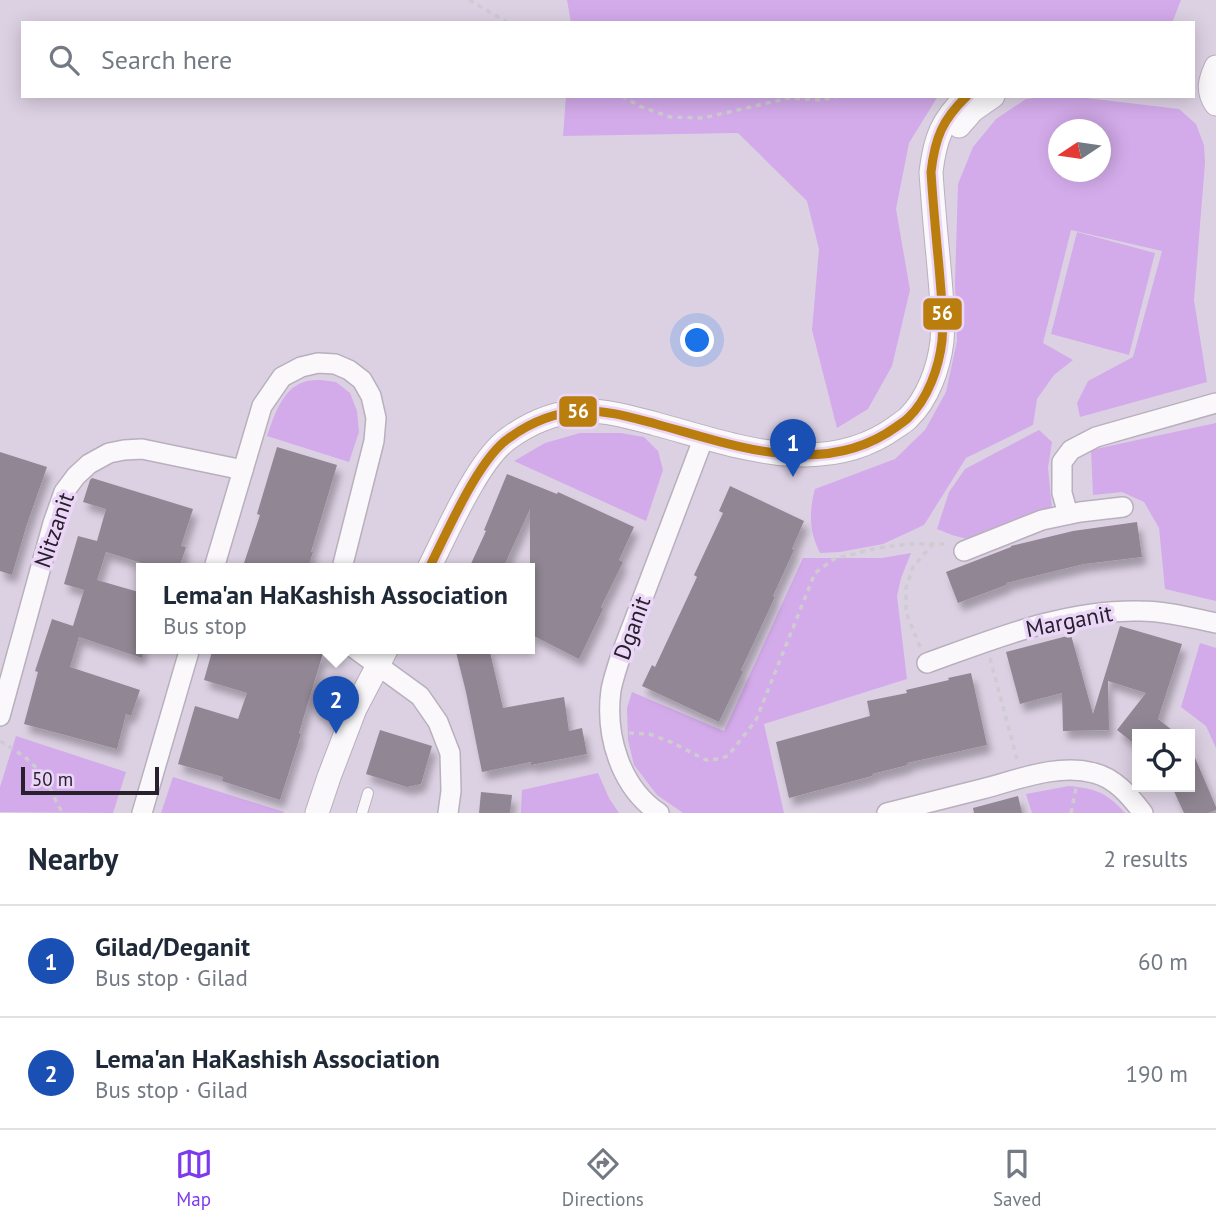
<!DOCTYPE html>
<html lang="en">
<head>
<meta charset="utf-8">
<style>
	:root { --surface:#fff; --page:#f2f2f3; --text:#1f2937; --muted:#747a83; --line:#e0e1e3; --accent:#7c3aed }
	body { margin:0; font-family:"PT Sans",sans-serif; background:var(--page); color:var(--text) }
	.controls { position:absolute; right:21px; bottom:21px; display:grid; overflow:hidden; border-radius:0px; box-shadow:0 4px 18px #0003 }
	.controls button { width:63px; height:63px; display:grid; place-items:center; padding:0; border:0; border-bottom:2px solid var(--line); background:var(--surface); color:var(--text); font:35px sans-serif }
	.compass { position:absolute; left:1048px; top:119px; width:63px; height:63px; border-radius:50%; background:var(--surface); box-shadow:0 4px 18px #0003; rotate:257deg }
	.scale { position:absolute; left:21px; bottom:18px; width:138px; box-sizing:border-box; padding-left:7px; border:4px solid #28202d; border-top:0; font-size:19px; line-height:24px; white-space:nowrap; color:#28202d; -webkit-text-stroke:5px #ebd6f8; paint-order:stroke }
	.you { position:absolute; left:698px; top:341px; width:24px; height:24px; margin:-18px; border:5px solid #fff; border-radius:50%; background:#1a73e8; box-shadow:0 0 0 10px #1a73e833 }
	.badge { display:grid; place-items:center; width:46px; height:46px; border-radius:50%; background:var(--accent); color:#fff; font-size:23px; font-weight:700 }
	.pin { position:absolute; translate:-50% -58px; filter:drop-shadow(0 2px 4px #0008) }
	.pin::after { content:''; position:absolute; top:37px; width:24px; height:21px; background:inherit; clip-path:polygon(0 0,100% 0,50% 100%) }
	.popup { position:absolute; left:136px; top:563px; width:399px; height:91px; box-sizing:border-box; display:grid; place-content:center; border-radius:0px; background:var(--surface); filter:drop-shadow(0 2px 5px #0005); font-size:23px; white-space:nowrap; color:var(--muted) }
	.popup b { font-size:26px; color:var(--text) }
	.popup::after { content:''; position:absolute; left:50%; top:100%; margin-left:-14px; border:14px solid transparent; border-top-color:var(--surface) }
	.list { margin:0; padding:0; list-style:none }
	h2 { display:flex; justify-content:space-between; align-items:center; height:91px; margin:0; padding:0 28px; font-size:30px }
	h2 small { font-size:23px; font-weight:400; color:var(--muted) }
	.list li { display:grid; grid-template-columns:46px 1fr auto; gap:21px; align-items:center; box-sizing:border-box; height:112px; padding:0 28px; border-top:2px solid var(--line) }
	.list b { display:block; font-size:26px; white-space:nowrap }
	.list p { margin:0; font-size:23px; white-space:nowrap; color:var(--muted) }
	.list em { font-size:23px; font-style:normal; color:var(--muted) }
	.icon { flex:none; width:38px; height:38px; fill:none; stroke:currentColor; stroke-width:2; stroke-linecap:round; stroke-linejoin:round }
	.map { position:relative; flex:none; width:1216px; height:813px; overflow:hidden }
	.search { position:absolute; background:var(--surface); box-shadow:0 4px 18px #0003; left:21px; right:21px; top:21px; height:77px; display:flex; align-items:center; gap:18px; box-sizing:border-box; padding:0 24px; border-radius:0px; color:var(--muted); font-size:26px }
	.sheet { height:315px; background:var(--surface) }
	nav { display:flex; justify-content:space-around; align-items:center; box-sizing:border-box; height:98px; border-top:2px solid var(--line); background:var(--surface); font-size:19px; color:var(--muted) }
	nav a { display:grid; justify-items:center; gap:4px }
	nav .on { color:var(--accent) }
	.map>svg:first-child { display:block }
</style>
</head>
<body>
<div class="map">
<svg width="1216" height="813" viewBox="0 0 1216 813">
	<defs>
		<filter id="shadow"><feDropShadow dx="4.5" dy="8" stdDeviation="3.5" flood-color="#0004"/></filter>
	</defs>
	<rect width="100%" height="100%" fill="#dcd1e3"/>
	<g fill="#d3abea" fill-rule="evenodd">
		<path d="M567,0H1181L1172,23H571Z"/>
		<path d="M566,96H938L909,143L896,209L910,290L892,366L868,409L837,428L812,330L819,249L807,201L738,133L563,136Z"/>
		<path d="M1049,96H1070L1179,109L1196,124L1204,145L1205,163L1194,300L1207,382L1080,417L1077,403L1088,381L1133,357L1162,251L1071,230L1043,343L1073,360L1054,375L1037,399L1033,425L966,458L924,525L883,544L840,552L820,553C809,532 809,511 815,489L895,459L925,430L946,392L957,341L955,284L958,184L973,147L996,119L1026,99ZM1058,130H1100V172H1058Z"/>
		<path d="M1077,232L1155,253L1129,355L1051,334Z"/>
		<path d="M321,380L336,382L350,393L357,411L359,432L349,462L267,436C274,416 282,389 304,382C309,380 316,380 321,380Z"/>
		<path d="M1216,423V601L1165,589L1159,528L1144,502L1122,492L1093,495L1091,450Z"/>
		<path d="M1039,430L1052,442L1048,468L1052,508L967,539L952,535L937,529L949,492L965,469Z"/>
		<path d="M580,433H621L644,437L658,451L663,470L646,521L514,461L545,443Z"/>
		<path d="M911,553L901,578L897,596L907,679L764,724L784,813H683L657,795L634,765L628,740L627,708L632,692L724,731L803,558H882Z"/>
		<path d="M1200,643L1216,648V748L1206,726L1181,707Z"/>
		<path d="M16,736L126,772L113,813L0,812V787Z"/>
		<path d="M598,773L609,798L619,813H521L522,790Z"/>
		<path d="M173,777L284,812V813H161Z"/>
		<path d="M1069,786C1096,789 1106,792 1125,813H1032L1026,794Z"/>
	</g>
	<g fill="#918693" filter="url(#shadow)">
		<path d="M277,447L337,465L311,552H313L308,568H258L244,563L260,515L257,514Z"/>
		<path d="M0,452L47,467L26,527L12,575L0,571Z"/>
		<path d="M507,474L557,494L558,492L634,527L619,560L623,562L601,607L603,609L579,659L530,634V509L503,568H469L486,531L484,530Z"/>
		<path d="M92,478L193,509L181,546L186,547L179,568H158L106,552L97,580L142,593V658L79,637L70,667L140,690L131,716L126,714L117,749L24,724L38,672L35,671L52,619L73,626L84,590L64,584L78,536L97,541L106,509L83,502L90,480Z"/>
		<path d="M730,486L804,521L792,549L794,550L773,596L775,597L741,670L743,672L719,722L642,686L652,665L655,667L697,577L694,575L723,513L719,511Z"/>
		<path d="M1137,522L1142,557L1084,564L1006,583V585L958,603L946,572L1011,547V546L1073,531Z"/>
		<path d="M1120,626L1182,644L1158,719L1177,734H1137V746L1117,730L1146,693L1108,681L1109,730L1063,731L1062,693L1020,704L1006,652L1071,635L1093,714Z"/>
		<path d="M213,648H308L323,653L299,733L301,734L280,800L222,781L223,777L178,764L195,706L238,719L247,693L204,680Z"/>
		<path d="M455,648H489L503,708L564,697L569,731L582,728L587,754L531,765V762L482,772L466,692Z"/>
		<path d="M971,673L987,745L907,763L908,765L872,774V776L789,798L776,742L870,716L867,701L907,693L906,690L949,680L948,678Z"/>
		<path d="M380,730L432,746L421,784L407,787L366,774Z"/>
		<path d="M1190,746L1216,807V810L1208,813H1184L1172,787H1190Z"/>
		<path d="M481,792L512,795L510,813H479Z"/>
		<path d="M1018,796L1022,813H974L973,808Z"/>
	</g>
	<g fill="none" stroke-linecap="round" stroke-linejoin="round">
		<defs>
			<path id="service" d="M362,813L368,793"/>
			<g id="minor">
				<path d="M1068,514L1062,493V462L1071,450L1096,437L1216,403"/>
				<path d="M964,551L1042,520L1080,512L1123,507"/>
				<path d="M214,568L262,406L282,377L301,367L318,363L335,364L349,370L362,380L371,396L376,418L374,441L342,568"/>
				<path d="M354,648L420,696L438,722L450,753L451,791L448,813"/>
				<path d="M927,663C997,638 1066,609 1141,611C1166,611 1192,618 1216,623"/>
				<path d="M0,716L53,523L64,492L76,476L89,464L109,453L124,450L142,449L243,470"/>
				<path d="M142,813L190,648"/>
				<path d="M659,813C620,787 605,735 611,690C613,679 617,668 620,658L704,437"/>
				<path d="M887,813C919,805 950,797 982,789C1017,780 1058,763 1094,773C1115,778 1130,796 1143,813"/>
			</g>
			<g id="tertiary">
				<path d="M1216,67C1210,80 1207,91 1216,104"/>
				<path d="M959,126L973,110L993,96"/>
				<path d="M429,568C447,533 478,459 509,438C531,422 556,412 583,411C607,410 633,418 656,424C734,445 823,480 896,427C900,424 905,421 908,418C928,399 939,367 942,341C944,316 941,292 939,267C936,235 933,204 931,172C935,138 942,120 967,96"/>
				<path d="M317,813L329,777L355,709L387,648"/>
			</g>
		</defs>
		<use href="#service" stroke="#b8b0bd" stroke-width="12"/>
		<use href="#minor" stroke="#b8b0bd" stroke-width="22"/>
		<use href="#tertiary" stroke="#b8b0bd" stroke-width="25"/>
		<g stroke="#cecbd1" stroke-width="3.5" stroke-dasharray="5 5" stroke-linecap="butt">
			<path d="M469,0L509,23"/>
			<path d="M622,96L639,106L670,117L703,118L789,98L822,100L839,96"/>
			<path d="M920,647L906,612V588L913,567L932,545"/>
			<path d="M990,658L1017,759"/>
			<path d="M629,733L649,734L671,742L706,760L719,759L728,756L756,720L815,573L834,559L877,548L909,544H947"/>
			<path d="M0,741C18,752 32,760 44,778C52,789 55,802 63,813"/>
			<path d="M1071,813L1076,788"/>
		</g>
		<use href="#service" stroke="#faf8fb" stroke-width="10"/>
		<use href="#minor" stroke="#faf8fb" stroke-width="19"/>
		<use href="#tertiary" stroke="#faf8fb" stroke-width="23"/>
		<defs>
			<path id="bus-1" d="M429,568C447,533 478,459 509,438C531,422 556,412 583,411C607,410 633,418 656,424C734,445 823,480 896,427C900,424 905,421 908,418C928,399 939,367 942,341C944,316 941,292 939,267C936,235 933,204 931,172C935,138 942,120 967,96"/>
		</defs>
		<use href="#bus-1" stroke="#ebd6f8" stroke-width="14"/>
		<use href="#bus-1" stroke="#b97e0e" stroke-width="9"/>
	</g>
	<g text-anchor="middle" stroke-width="7" stroke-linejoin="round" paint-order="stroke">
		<g font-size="23" fill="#28202d" stroke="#ebd6f8">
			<text transform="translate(54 530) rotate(-71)" y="8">Nitzanit</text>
			<text transform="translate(1069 621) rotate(-11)" y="8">Marganit</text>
			<text transform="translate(632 628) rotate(-70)" y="8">Dganit</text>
		</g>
	</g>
	<g stroke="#ebd6f8" stroke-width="2.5">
		<rect x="922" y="297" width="41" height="34" rx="7" fill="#b97e0e"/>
		<rect x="558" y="395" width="40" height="33" rx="7" fill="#b97e0e"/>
	</g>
	<g font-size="19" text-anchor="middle" font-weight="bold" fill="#fff">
		<text x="942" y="320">56</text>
		<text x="578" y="418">56</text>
	</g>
</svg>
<div class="controls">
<button><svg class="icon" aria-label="locate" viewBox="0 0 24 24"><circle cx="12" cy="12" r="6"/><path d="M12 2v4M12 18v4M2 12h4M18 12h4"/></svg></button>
</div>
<svg class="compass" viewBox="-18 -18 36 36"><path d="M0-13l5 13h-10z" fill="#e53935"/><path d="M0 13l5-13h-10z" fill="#747a83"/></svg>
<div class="scale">50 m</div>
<div class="you"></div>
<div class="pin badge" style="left:793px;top:477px;background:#1a4fb4">1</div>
<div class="pin badge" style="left:336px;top:734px;background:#1a4fb4">2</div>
<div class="popup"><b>Lema'an HaKashish Association</b>Bus stop</div>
<div class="search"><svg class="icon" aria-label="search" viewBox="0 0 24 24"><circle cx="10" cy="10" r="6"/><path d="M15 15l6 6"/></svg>Search here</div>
</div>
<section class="sheet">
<h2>Nearby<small>2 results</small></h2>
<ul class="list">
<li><span class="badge" style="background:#1a4fb4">1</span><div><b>Gilad/Deganit</b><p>Bus stop · Gilad</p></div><em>60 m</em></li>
<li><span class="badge" style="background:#1a4fb4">2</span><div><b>Lema'an HaKashish Association</b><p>Bus stop · Gilad</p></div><em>190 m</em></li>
</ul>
</section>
<nav>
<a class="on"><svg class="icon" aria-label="map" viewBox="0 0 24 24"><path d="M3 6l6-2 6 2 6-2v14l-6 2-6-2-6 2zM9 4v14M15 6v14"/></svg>Map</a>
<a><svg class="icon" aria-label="directions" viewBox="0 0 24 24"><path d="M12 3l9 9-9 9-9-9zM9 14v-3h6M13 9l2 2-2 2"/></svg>Directions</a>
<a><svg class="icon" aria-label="saved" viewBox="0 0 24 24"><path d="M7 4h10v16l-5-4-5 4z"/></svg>Saved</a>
</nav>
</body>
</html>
